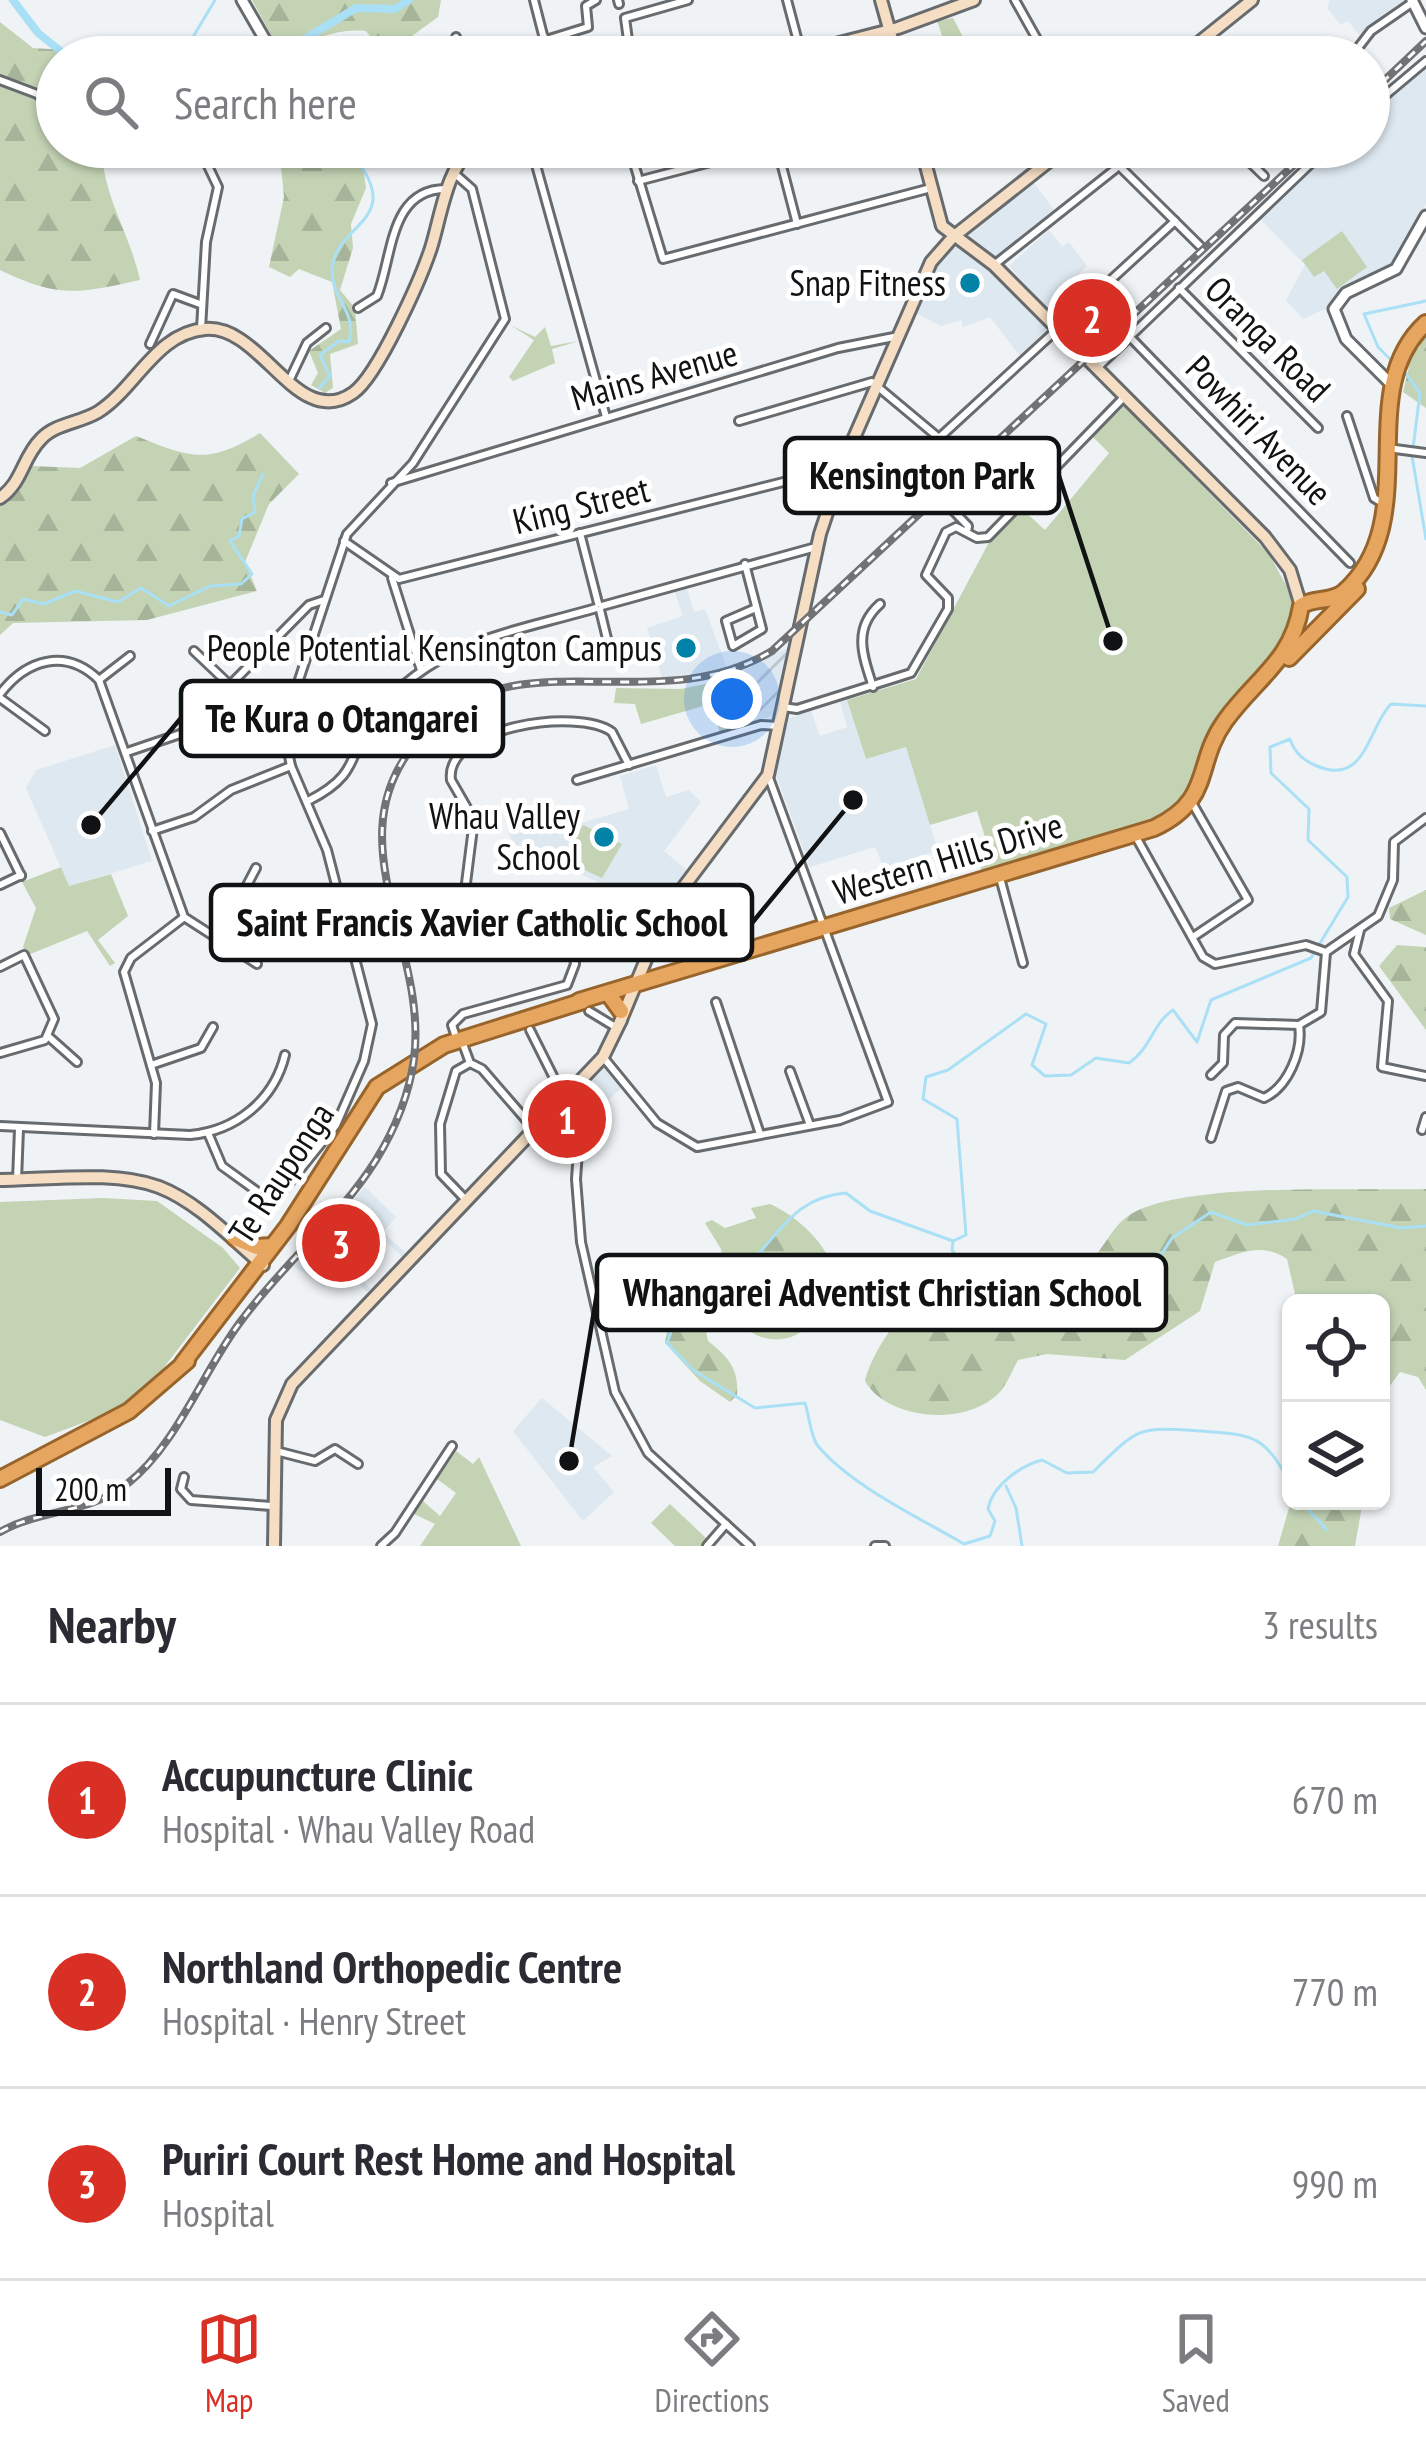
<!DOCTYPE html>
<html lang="en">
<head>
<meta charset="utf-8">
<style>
	:root { --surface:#fff; --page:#f2f2f3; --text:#2b2b33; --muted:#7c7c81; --line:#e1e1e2; --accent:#d93025 }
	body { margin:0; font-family:"PT Sans Narrow",sans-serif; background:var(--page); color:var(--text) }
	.controls { position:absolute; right:36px; bottom:36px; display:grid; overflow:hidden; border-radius:18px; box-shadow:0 3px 9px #0004 }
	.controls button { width:108px; height:108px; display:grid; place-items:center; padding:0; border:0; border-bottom:3px solid var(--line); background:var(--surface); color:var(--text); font:60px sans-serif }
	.scale { position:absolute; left:36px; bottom:30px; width:135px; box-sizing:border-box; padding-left:12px; border:6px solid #111213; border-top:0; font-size:33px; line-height:42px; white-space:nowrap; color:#111213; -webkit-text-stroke:9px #fff; paint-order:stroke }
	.you { position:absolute; left:732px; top:699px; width:42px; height:42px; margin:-30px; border:9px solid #fff; border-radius:50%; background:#1a73e8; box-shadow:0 0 0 18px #1a73e833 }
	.badge { display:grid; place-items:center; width:78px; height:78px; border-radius:50%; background:var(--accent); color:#fff; font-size:39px; font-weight:700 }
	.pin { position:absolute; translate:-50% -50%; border:6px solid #fff; box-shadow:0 3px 12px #0006 }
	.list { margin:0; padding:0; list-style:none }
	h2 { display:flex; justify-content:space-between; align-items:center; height:156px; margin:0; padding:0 48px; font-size:51px }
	h2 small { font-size:39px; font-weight:400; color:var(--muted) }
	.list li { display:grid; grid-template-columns:78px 1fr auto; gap:36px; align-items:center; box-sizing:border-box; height:192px; padding:0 48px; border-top:3px solid var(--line) }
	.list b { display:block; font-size:45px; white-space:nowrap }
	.list p { margin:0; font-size:39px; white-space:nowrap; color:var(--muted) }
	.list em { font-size:39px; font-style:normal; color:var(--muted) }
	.icon { flex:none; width:66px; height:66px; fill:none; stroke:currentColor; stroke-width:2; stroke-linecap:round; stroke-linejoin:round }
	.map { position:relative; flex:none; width:1426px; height:1546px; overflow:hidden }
	.search { position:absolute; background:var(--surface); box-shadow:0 3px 9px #0004; left:36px; right:36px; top:36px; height:132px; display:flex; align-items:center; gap:30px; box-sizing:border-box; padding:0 42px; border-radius:66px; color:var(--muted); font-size:45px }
	.sheet { height:732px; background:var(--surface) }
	nav { display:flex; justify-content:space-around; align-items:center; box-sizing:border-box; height:168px; border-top:3px solid var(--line); background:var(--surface); font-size:33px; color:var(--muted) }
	nav a { display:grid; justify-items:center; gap:6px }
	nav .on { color:var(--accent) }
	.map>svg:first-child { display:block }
</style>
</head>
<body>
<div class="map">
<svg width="1426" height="1546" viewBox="0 0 1426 1546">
	<defs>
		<pattern id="industrial-furrows" width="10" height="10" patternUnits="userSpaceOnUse" patternTransform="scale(3)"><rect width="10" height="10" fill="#dee8f0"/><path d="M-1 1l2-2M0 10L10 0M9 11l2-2" fill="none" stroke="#bdc6cd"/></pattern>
		<pattern id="forest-firs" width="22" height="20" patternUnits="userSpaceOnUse" patternTransform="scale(3)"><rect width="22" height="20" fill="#c3d3b4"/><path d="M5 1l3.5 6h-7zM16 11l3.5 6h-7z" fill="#a6b49a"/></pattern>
	</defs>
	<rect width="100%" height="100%" fill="#eff3f5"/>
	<g fill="#dee8f0">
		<path d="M1330,0H1407L1361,37L1348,21L1341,25L1327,8Z"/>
		<path d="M1426,68V204L1389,268L1344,287L1325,309L1303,319L1286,300L1305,265L1259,218L1334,147H1369V115Z"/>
		<path d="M1033,182L1056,212L996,263L969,242V232Z"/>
		<path d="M1049,230L1062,246L1069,242L1087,266L1045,307L1009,266Z"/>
		<path d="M954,244L986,265L1050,329L1020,356L990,317L963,327L961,320L941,326L917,314L937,263Z"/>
		<path d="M686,586L694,612L705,609L727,668L662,678L647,628L683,616L674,590Z"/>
		<path d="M847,700L866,759L906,747L938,850L884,868L875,847L810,867L775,773L789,718L811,711L820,736L847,727L840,702Z"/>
		<path d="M115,745L152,861L69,886L26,788L36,770Z"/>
		<path d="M656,765L666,797L689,790L701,802L664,851L688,871L662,911L512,843L505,821L547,813L554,831L629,809L620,776Z"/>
		<path d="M601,1065L623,1087L608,1100L611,1106L586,1102L588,1084Z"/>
		<path d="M365,1187L396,1217L383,1232L406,1253L402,1257L377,1233L347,1265L371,1289L367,1292L343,1268L324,1287L294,1266Z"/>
		<path d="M542,1398L612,1456L593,1467L614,1492L583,1521L513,1431Z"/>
	</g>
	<path fill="url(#industrial-furrows)" d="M787,648L774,715L743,725L729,679Z"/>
	<g fill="#c3d3b4">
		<path d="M953,18L973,56L936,57L933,46L944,41L937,21Z"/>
		<path d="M1342,231L1367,267L1337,289L1324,271L1314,277L1302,260Z"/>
		<path d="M510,325L535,337L545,327L551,346L579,341L552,349L555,363L513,381L509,377L534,340Z"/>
		<path d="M1124,406L1269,554L1294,600L1292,637L1227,708L1189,793L1160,818L982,872L974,847L985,837L977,811L930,825L906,747L866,759L847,700L916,679L994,533L1021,508L1045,530L1109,453L1093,437Z"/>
		<path d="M729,679L743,725L720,732L710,704L641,724L635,704L614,703L616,688L681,689Z"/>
		<path d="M583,825L622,844L602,878L563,860Z"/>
		<path d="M61,867L69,886L111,874L128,916L98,940L115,963L110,966L87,931L28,955L23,947L36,908L22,882Z"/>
		<path d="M103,1198L157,1201L223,1248L240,1268L152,1383L112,1412L45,1437L0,1420V1202Z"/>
		<path d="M456,1451L473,1464L479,1457L521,1546H420L435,1524L414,1514L423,1501L440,1516L456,1493L437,1479Z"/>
		<path d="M670,1504L707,1539L701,1546H675L651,1523Z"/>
	</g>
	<g fill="url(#forest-firs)">
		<path d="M252,0H441L438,17L405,41L377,45L366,31C335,28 308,41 283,57Z"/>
		<path d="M0,22L33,48L65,50L82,57H57V147H101C105,202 128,228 140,280C78,294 58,298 0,270Z"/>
		<path d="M279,147H350L362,159L366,188L351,224L353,248L340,290L355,308L358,344L330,354L333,388L325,393L311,385L318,373L309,351L341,329L332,282L299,269L290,277L269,267L284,197Z"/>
		<path d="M1426,336V408L1403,392L1411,358Z"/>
		<path d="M260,433L299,474L269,504L245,562L257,591L147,620L13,623L0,635V501L31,466L80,468L136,436C191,458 207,465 260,433Z"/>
		<path d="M1426,890V935L1390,919L1389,908Z"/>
		<path d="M1397,945L1426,947V1030L1379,966Z"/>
		<path d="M1426,1189V1390L1418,1377L1400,1372L1389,1387L1388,1429L1381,1432V1303H1297L1287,1259C1262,1242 1241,1253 1215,1262L1200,1311L1125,1360L1047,1354L1018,1360C1011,1373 1005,1390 992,1399C957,1426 886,1418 865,1381C874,1343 929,1266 975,1272C986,1274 1000,1283 1010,1287C1034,1276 1068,1285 1088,1264C1110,1242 1113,1218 1146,1207C1215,1183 1350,1191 1426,1189Z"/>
		<path d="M770,1204C816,1225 865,1284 812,1324C798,1335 789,1341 770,1339C749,1337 740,1319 722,1314L705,1326L708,1341C728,1357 739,1368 737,1395L730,1402L700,1381L665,1343C671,1304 688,1286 723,1268L721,1249L705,1223L712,1220L725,1228L756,1218L751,1208Z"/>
		<path d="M1291,1501H1358L1362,1506L1355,1546H1278Z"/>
	</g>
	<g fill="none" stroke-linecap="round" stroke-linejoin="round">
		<g stroke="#aae0f6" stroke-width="3">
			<path d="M188,57L193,37L215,0"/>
			<path d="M1395,364L1378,347L1364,314L1426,301"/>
			<path d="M1403,370L1420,393L1412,456L1426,539"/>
			<path d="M319,388L330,376L320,355L339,341L349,342C358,313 331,298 332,270C335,220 413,222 346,147"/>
			<path d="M0,612L12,615L23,599L44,604L75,591L118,602L141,588L169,606L210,586L241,584L252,574L230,541L239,536L242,519L255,512L253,496L263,474"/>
			<path d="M953,1241L966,1235L957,1119L923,1099L926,1077L948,1070L1026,1014L1046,1024L1032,1065L1045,1076L1071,1075L1096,1058L1129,1063C1151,1048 1153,1023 1173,1010L1197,1042L1211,1000L1311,958L1348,897L1347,877L1308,840L1309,809L1271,773L1270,747L1290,739C1294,752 1304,761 1317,766C1366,787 1368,727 1391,704L1426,706"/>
			<path d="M953,1241L870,1211L846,1193C795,1197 781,1232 749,1264C692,1272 684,1297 667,1343L693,1370L755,1408L805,1403C809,1415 811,1438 818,1446C851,1486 922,1519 964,1544L990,1536L995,1521L988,1509C992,1486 1020,1466 1042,1460L1067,1473L1093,1472C1140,1426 1137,1427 1201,1431C1254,1435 1264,1434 1291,1485"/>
			<path d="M953,1241L952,1250L967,1270L987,1281L993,1303L1017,1315H1044L1146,1278L1172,1238L1211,1212L1247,1225L1296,1219L1313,1211L1401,1228L1426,1226"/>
			<path d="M1006,1486L1016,1508L1022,1546"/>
			<path d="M1300,1501L1327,1530"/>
		</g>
		<g stroke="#aae0f6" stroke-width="8">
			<path d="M13,0L38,33L68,57"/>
			<path d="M275,57L356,8L395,9L409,0"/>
		</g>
		<defs>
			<g id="minor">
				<path d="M534,0L543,35L557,57"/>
				<path d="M618,0L619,4"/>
				<path d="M787,0L801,53"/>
				<path d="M1015,0L1047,57"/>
				<path d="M456,37L464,57"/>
				<path d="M546,40L588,27L586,6L596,0"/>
				<path d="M597,43L602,51L628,40L625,18L688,0"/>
				<path d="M1351,57L1371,31L1413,2"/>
				<path d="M0,80L37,94L57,111"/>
				<path d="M1369,109L1426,61"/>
				<path d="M199,147L218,187L206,242L201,329"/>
				<path d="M531,147L606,417"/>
				<path d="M629,147L663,259L931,188"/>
				<path d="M777,147L797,224"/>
				<path d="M1100,147L1200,246"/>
				<path d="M1234,147L1264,176"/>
				<path d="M1243,155L1252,147"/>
				<path d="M638,181L768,147"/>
				<path d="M994,265L1143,147"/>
				<path d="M1179,288L1318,428"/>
				<path d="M358,308L377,296C393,257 389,188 447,189"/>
				<path d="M1129,336L1350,563"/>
				<path d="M150,344L173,294L200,304"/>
				<path d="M1097,368L1328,147"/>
				<path d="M289,381L307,343L326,328"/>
				<path d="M1347,416L1374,498L1384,504"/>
				<path d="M739,421L872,382L939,438L1175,221"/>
				<path d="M1395,449L1426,453"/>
				<path d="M391,483L838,348L899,336"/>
				<path d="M945,502L968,526L967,532"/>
				<path d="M580,533L598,603"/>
				<path d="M344,541L399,579L839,468"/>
				<path d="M745,564L762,629L733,646L726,621L756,608"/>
				<path d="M392,578L421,670"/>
				<path d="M602,606L816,547"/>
				<path d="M600,610L611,655"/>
				<path d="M194,651L233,688L290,707"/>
				<path d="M99,680L130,656"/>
				<path d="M230,685L309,605L324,600"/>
				<path d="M873,687C863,656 852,629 880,604"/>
				<path d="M0,694C26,660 65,647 99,680L184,917L257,964"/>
				<path d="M0,698L45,731"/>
				<path d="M783,707L797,709L911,673L948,609V598L926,575L946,532L956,527L977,538L988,537L1125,396"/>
				<path d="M127,752L183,733"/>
				<path d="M577,780L761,725L779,726"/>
				<path d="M308,801C366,772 345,750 380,709C438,640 515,632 596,608"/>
				<path d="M1191,801L1248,900L1193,937"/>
				<path d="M152,831L194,817L231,790L291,766"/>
				<path d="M0,833L21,876"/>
				<path d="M1136,837L1203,957L1215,964L1306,945L1326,952L1378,916L1393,880L1394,842L1426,818"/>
				<path d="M999,874L1023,963"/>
				<path d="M0,885L21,875"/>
				<path d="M480,921L464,899L474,820L451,780C444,727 578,707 612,732L629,765"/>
				<path d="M476,925L500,946"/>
				<path d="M1360,930L1354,954L1388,1001L1382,1067L1426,1076"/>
				<path d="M218,941L256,868"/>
				<path d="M450,956L480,921L538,894L640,940L647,951"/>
				<path d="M0,967L24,955L54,1019L45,1040L0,1053"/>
				<path d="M716,1002L760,1134"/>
				<path d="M589,1011L617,1028"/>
				<path d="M530,1030L564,1098"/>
				<path d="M455,1034L452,1025L463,1014L567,985L575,964L572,944L584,914"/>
				<path d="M49,1037L77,1062"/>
				<path d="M463,1044L470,1063L482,1069L534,1129"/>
				<path d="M603,1057L657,1123L697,1147L840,1120L888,1102L768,775"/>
				<path d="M151,1065L201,1048L213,1027"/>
				<path d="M790,1071L810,1125"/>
				<path d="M1211,1075L1223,1063L1224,1035L1235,1023L1299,1025L1321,1012L1326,952"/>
				<path d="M575,1087L582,1096L576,1179L581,1242L615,1392L648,1453L750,1546"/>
				<path d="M0,1126L190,1135C236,1131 274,1100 285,1055"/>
				<path d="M1422,1130L1426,1117"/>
				<path d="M208,1133L222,1166L273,1203L336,1125L364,1061L372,1024L327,850L291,766L285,736L290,707L347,534L413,463L505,319L472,189L454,173"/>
				<path d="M154,1134L156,1083L124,972L131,958L183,918"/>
				<path d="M1211,1138L1226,1091L1238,1087L1264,1098C1288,1087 1303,1051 1299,1025"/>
				<path d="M17,1180L19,1129"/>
				<path d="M466,1200L441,1174L440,1124L456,1071L470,1063"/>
				<path d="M276,1451L315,1461L335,1449L358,1464"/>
				<path d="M184,1477L181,1489L191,1500L272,1506"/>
				<path d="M381,1546L395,1533L452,1446"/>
				<path d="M707,1546L726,1524"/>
				<path d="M875,1546H885"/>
			</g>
			<g id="tertiary">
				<path d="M242,0L275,57"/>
				<path d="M1412,0L1426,28"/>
				<path d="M333,57L347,50L357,57"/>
				<path d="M1393,386L1346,339L1334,309L1346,293L1396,269L1426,216"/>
			</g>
			<g id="secondary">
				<path d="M881,0L897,57"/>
				<path d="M785,57L898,28L974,0"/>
				<path d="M1181,57L1252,0"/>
				<path d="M921,147L942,226L994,265L1265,537L1290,570L1301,606"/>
				<path d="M0,498C23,482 22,458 41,439C56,423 80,423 98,412C136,388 156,333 205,329C262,324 297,432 353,393C378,376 421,278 431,248C441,216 446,170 472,147"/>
				<path d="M620,1022L667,909L768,775L820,534L846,456L931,262L953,237L1067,147"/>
				<path d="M0,1180C49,1180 113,1170 159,1187C198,1202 232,1239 263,1265"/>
				<path d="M274,1546L276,1420L292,1384L603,1057L621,1020"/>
			</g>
			<g id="trunk">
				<path d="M1289,658L1357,589"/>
				<path d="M610,996L621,1011"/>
				<path d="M579,1001L1154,828C1214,800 1194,764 1225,721C1256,678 1292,661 1301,606C1314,597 1330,603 1344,592C1426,519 1351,391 1426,323"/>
				<path d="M235,1238L257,1247L272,1246"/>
				<path d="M183,1363L288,1226L377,1087L444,1045L583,1001"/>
				<path d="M0,1479L129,1411L187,1361"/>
			</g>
		</defs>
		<use href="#minor" stroke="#686b6e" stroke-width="12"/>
		<use href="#tertiary" stroke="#686b6e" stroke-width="15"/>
		<use href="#secondary" stroke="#686b6e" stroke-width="16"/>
		<use href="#trunk" stroke="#97642c" stroke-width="20"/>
		<use href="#minor" stroke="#fff" stroke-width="6"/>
		<use href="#tertiary" stroke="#fff" stroke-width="9"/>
		<use href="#secondary" stroke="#f5dec4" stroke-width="10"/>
		<use href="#trunk" stroke="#e6a660" stroke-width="14"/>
		<defs>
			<g id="rail">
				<path d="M1369,95L1426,41"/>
				<path d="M0,1532C40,1509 89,1514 127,1484C177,1445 203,1371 241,1321C282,1265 339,1219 376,1160C395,1129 409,1095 414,1059C429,941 326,833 427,730C519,636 656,721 772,651L1313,147"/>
			</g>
		</defs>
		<use href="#rail" stroke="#707274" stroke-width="8"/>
		<use href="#rail" stroke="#fff" stroke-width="3" stroke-dasharray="9" stroke-linecap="butt"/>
	</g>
	<g fill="#0282a6" stroke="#fff" stroke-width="4.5">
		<circle cx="970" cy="283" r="12"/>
		<circle cx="686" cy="648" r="12"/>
		<circle cx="604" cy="837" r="12"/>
	</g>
	<g text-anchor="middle" stroke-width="10" stroke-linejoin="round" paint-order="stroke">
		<g font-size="36" fill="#111213" stroke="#fff" text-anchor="end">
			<text x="946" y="296">Snap Fitness</text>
			<text x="662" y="661">People Potential Kensington Campus</text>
			<text x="580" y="829">Whau Valley<tspan x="580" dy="41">School</tspan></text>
		</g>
		<g font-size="36" fill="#111213" stroke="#fff">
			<text transform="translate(1268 339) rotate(45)" y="13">Oranga Road</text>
			<text transform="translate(654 375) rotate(-16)" y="13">Mains Avenue</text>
			<text transform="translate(1259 430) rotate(46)" y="13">Powhiri Avenue</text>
			<text transform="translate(581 505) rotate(-14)" y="13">King Street</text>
			<text transform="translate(948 858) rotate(-17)" y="13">Western Hills Drive</text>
			<text transform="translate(281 1173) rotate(-57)" y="13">Te Rauponga</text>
		</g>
	</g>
	<path fill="none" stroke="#111213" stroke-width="4.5" d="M1113 641L1059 476M91 825L181 718M853 800L752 923M569 1461L597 1293"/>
	<g fill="#111213" stroke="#fff" stroke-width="4.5">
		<circle cx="1113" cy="641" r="12"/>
		<circle cx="91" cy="825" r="12"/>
		<circle cx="853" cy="800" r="12"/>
		<circle cx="569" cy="1461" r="12"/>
	</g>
	<g fill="#fff" stroke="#111213" stroke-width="4.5">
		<rect x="785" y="438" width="274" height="75" rx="12"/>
		<rect x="181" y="681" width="322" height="75" rx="12"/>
		<rect x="211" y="885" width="541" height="75" rx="12"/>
		<rect x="597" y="1255" width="569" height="75" rx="12"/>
	</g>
	<g font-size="39" text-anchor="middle" font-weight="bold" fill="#111213">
		<text x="922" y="489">Kensington Park</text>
		<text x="342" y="732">Te Kura o Otangarei</text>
		<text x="482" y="936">Saint Francis Xavier Catholic School</text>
		<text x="882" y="1306">Whangarei Adventist Christian School</text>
	</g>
</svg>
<div class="controls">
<button><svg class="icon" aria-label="locate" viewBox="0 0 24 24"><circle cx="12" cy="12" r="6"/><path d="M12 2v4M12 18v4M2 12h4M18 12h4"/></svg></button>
<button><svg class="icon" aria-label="layers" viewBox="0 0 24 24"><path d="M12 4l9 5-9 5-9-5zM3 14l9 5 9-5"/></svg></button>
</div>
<div class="scale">200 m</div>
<div class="you"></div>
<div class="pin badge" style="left:567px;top:1119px">1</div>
<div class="pin badge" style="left:1092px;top:318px">2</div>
<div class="pin badge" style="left:341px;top:1243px">3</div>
<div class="search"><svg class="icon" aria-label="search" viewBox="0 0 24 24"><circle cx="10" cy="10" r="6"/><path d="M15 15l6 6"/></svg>Search here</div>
</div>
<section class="sheet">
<h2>Nearby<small>3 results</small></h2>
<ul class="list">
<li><span class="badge">1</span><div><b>Accupuncture Clinic</b><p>Hospital · Whau Valley Road</p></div><em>670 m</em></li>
<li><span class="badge">2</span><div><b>Northland Orthopedic Centre</b><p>Hospital · Henry Street</p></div><em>770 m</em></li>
<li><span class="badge">3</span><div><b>Puriri Court Rest Home and Hospital</b><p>Hospital</p></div><em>990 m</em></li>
</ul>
</section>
<nav>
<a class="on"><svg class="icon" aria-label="map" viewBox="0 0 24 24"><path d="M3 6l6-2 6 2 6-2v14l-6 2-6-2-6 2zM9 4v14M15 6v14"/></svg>Map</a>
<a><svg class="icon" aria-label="directions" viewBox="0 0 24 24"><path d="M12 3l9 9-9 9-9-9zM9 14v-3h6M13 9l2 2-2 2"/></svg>Directions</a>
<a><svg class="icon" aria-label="saved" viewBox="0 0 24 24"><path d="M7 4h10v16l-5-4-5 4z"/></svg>Saved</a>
</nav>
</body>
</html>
